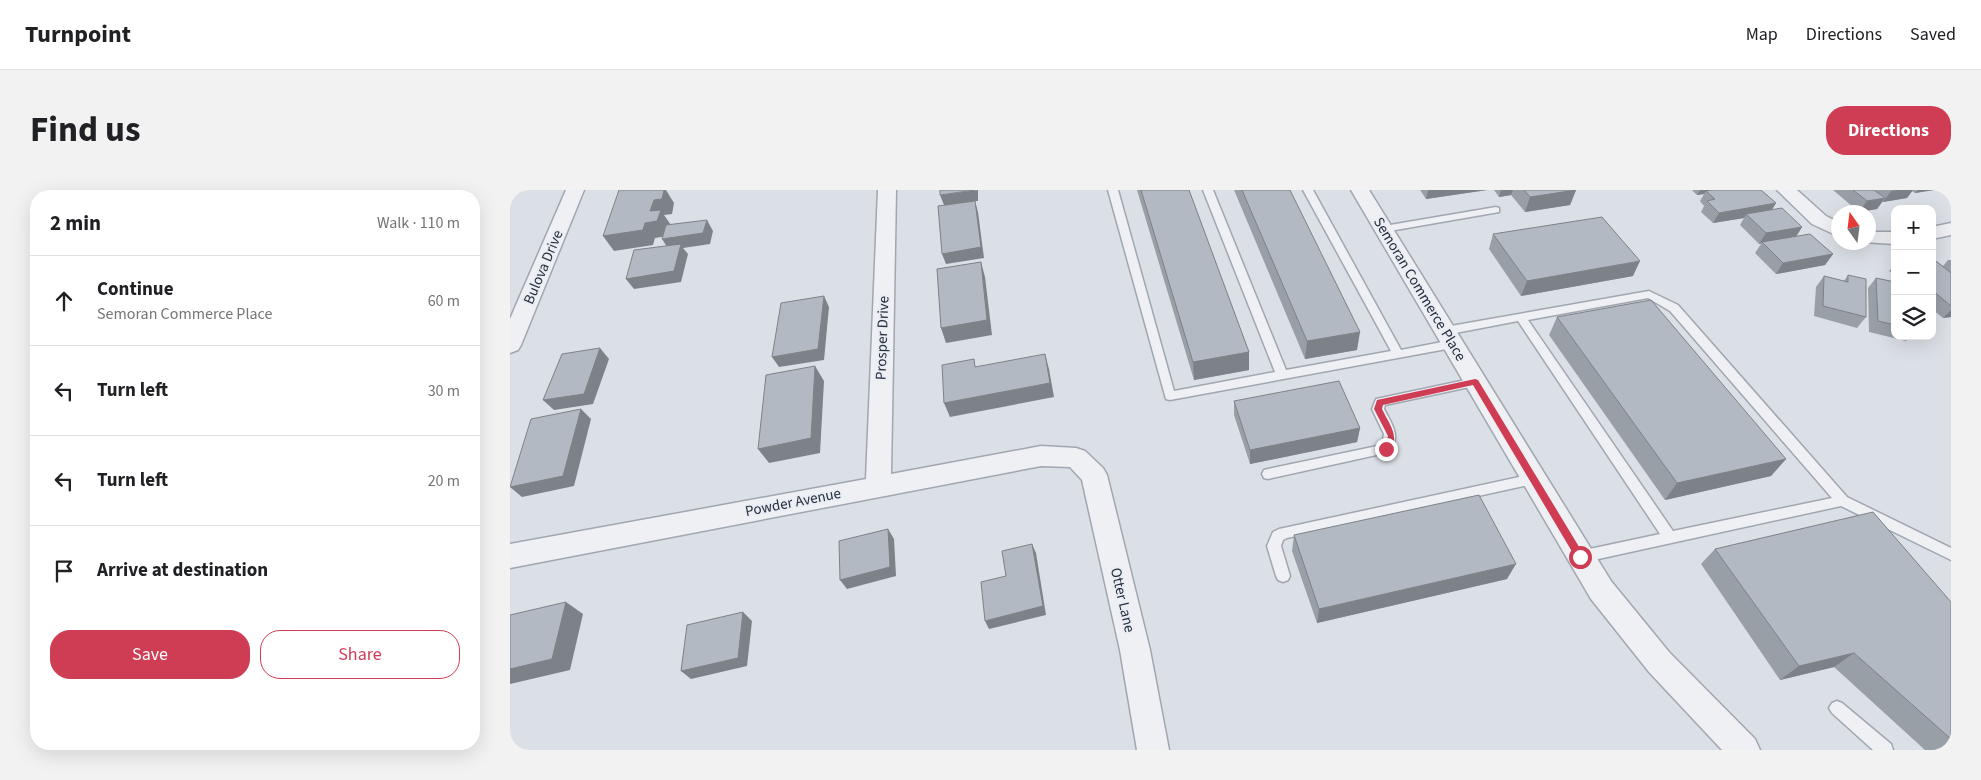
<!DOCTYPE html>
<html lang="en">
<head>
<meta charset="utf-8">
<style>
	:root { --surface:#fff; --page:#f2f2f2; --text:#202124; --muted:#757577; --line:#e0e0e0; --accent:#ce3d54 }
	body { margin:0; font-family:"Source Sans 3",sans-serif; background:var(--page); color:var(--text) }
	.controls { position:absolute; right:15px; top:15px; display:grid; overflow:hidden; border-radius:10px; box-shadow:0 5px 20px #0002 }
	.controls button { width:45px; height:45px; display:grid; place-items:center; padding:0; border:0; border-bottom:1px solid var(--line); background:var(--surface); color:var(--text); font:25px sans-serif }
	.compass { position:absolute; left:1321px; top:15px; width:45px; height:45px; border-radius:50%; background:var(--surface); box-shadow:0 5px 20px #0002; rotate:346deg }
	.stop { position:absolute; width:15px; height:15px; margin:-11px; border:4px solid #ce3d54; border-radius:50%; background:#fff }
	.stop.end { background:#ce3d54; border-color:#fff; box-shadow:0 1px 5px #0008 }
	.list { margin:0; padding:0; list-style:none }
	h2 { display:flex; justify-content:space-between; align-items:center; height:65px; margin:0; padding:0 20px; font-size:21px }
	h2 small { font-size:16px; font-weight:400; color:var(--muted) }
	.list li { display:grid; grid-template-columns:32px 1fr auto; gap:15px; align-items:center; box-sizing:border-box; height:90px; padding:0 20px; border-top:1px solid var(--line) }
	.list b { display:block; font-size:19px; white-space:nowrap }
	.list p { margin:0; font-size:16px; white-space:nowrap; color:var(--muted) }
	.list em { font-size:16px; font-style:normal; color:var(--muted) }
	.actions { display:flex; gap:10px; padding:15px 20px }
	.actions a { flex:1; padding:11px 0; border:1px solid var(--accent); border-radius:20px; text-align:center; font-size:18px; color:var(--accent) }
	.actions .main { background:var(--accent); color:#fff }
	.icon { flex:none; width:28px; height:28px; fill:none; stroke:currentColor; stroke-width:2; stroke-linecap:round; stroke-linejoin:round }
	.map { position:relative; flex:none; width:1441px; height:560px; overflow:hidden; border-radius:20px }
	header { display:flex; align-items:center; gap:30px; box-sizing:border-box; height:70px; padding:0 25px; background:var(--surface); border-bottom:1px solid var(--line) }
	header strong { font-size:24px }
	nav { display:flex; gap:28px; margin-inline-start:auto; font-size:18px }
	.intro { display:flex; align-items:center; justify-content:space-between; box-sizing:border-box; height:120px; padding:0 30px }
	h1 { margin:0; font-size:35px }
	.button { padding:12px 22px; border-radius:20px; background:var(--accent); color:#fff; font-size:18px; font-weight:700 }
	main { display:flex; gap:30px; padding:0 30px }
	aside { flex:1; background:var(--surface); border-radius:20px; box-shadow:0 5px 20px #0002 }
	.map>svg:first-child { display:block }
</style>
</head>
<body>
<header>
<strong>Turnpoint</strong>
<nav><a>Map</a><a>Directions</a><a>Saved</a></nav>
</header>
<div class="intro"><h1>Find us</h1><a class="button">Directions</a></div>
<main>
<aside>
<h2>2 min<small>Walk · 110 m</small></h2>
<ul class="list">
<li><svg class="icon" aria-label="ahead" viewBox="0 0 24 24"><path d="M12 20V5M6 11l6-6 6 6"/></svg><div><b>Continue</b><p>Semoran Commerce Place</p></div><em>60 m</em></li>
<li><svg class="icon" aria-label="left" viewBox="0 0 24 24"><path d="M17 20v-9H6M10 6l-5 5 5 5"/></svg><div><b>Turn left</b></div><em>30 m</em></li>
<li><svg class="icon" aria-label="left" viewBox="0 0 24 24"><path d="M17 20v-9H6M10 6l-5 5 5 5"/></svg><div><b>Turn left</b></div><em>20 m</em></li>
<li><svg class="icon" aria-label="arrive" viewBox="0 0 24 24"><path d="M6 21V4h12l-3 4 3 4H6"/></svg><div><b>Arrive at destination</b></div></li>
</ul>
<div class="actions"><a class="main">Save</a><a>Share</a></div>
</aside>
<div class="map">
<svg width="1441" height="560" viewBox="0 0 1441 560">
	<rect width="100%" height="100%" fill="#dbdfe6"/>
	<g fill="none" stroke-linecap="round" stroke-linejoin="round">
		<defs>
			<g id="service">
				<path d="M598,0H608L664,201L765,182L693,0H703L776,180L881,161L793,0H803L891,160L942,150L948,154L942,158L660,210L656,209Z"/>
				<path d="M986,17L989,18V22L874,42L869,39L874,36Z"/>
				<path d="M1139,101L1168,115L1337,307L1441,358V370L1331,316L1070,373L1065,371L1063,367L1065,363L1070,361L1150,344L1008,131L935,145L930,141L935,137ZM1138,108L1160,121L1322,308L1163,341L1018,130Z"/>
				<path d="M965,188L971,192L969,195L875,215L874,219C882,234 891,246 880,262L758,289L754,288L752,284L754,280L758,279L872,255L874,244L862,219L866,209Z"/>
				<path d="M1023,284L1027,285L1029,289L1027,293L1023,294L777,348L773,350L771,356L780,386L778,390L773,392L768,390L766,386L757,356L763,342L769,339Z"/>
				<path d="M1327,511L1332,513L1381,554L1383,560H1363L1322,523L1319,518L1322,513Z"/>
			</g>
			<g id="minor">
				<path d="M56,0H74L11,155L8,160L0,163V129Z"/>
				<path d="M368,0H386L381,284L531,256L566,258L575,261L593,278L597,285L640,460L659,560H627L610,460L572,290L560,277L531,276L0,378V354L356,289Z"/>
				<path d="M841,0H859L1101,391L1159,462L1245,549L1250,560H1212L1139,482L1081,409Z"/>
				<path d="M1267,0H1287L1316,26L1328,32V46L1302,34Z"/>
				<path d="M1441,33V45L1422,49V37Z"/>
				<path d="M1358,42H1385V54L1352,52H1358Z"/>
			</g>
		</defs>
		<use href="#service" stroke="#a1a6b0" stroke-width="3"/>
		<use href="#minor" stroke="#a1a6b0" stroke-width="3"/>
		<use href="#service" fill="#eef0f4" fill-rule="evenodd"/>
		<use href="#minor" fill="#eef0f4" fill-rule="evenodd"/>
	</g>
	<g fill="#999fa7">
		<path d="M627,0H679L739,162V180L684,190Z"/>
		<path d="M724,0H780L847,160L795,169Z"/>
		<path d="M910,0H977L916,9Z"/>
		<path d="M984,0H1066L1060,15L1015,22L1001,5L989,7Z"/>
		<path d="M1182,0H1251L1266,13L1262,20L1292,37L1286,47L1323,64L1315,75L1266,84L1245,63L1251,54H1249L1230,35L1234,28L1203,33L1191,22L1194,16L1190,11L1194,4L1187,5Z"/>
		<path d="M1323,0H1424L1405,3L1402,1L1397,8L1372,12L1367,19L1349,22Z"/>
		<path d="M983,44L1123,86L1011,106L979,59Z"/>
		<path d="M1422,68L1433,76L1438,70H1441V127L1433,128L1422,119Z"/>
		<path d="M1385,75V86L1379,81Z"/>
		<path d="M1338,85L1356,127L1347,138L1304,126L1306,97L1314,86L1334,91Z"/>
		<path d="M1366,88L1385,92V146H1401L1396,151L1359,142L1358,98Z"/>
		<path d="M1047,127L1276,269L1261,286L1155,310L1039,145Z"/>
		<path d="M724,211L850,238L847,252L740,274L724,225Z"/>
		<path d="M784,345L997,389L807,433L782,361Z"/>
		<path d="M1205,359L1441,412V560H1415L1324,477L1270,490L1191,374Z"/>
	</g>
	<g fill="#7d8288">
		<path d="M154,0H156L164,13L162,24L154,25L161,35L157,46L145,48L143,55L104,61L93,46L140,21L144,10Z"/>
		<path d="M468,0V11H465L468,22L474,68L436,74L432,64L434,15L430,5Z"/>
		<path d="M918,0H977L916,9Z"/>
		<path d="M991,0H1003L1001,5L989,7Z"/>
		<path d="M1066,0L1060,15L1015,22L1020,7Z"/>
		<path d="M1190,0H1217L1196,1L1194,4L1187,5Z"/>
		<path d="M1388,0H1403L1397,8L1373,12L1381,1Z"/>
		<path d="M1408,0H1424L1405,3Z"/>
		<path d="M1375,8L1367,19L1349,22L1357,11Z"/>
		<path d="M1266,13L1259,24H1236L1234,28L1203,33L1209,23Z"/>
		<path d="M197,30L203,41L200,54L173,58L178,64L171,92L124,99L116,89L159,60L152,49Z"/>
		<path d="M1292,37L1285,48L1252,52L1249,54L1256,43Z"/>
		<path d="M1323,64L1315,75L1266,84L1273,73Z"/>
		<path d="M1130,71L1123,86L1011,106L1017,91Z"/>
		<path d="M471,72L475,87L482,145L436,153L431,138Z"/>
		<path d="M314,106L319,117L314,170L269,177L262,167Z"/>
		<path d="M1441,120V127L1433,128Z"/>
		<path d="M850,142L847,160L795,169L797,151Z"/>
		<path d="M90,158L99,169L83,214L44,220L33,210Z"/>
		<path d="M739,162V180L684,190L683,172Z"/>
		<path d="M535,164L539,179L544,207L440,227L434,213Z"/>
		<path d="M305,176L314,191L310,263L259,273L248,259Z"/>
		<path d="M71,219L81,229L64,296L12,307L0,297Z"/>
		<path d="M850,238L847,252L740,274V260Z"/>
		<path d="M1276,269L1261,286L1155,310L1167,293Z"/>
		<path d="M378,339L384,349L386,386L337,399L330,390Z"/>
		<path d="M522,354L526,363L536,425L479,439L475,431Z"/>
		<path d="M1006,374L997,389L807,433L809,419Z"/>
		<path d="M56,412L73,424L60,480L0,494V479Z"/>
		<path d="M233,422L242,431L237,476L181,489L171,481Z"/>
		<path d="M1344,463L1324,477L1270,490L1289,476Z"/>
	</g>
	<g fill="#b2b9c2" stroke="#7d8288">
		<path d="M109,0H154L152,9L144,10L140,21L151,20L147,31L135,33L133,40L93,46Z"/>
		<path d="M430,0H465L430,5Z"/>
		<path d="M631,0H679L739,162L683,172Z"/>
		<path d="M732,0H780L850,142L797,151Z"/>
		<path d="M1014,0H1066L1020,7Z"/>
		<path d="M1200,0H1251L1266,13L1209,23L1197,11L1205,9L1196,1Z"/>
		<path d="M1343,0H1364L1375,8L1357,11Z"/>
		<path d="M465,11L471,57L432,64L428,16Z"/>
		<path d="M1272,18L1292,37L1256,43L1236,24Z"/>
		<path d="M1092,27L1130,71L1017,91L983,44Z"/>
		<path d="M197,30L193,43L152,49L156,35Z"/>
		<path d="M1300,44L1323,64L1273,73L1252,52Z"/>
		<path d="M171,54L164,81L116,89L124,60Z"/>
		<path d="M1422,68L1441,83V116L1422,100Z"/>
		<path d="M471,72L477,130L431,138L427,79Z"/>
		<path d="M1338,85L1356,89V127L1313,116L1314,86L1338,92Z"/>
		<path d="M1366,88L1385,92V135L1368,131Z"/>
		<path d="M314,106L308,159L262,167L271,113Z"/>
		<path d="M1141,110L1276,269L1167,293L1047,127Z"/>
		<path d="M90,158L74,204L33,210L52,164Z"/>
		<path d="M535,164L540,193L434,213L432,175L464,169L465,177Z"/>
		<path d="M305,176L301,248L248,259L256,185Z"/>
		<path d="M829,191L850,238L740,260L724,211Z"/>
		<path d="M71,219L53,286L0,297L21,229Z"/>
		<path d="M969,305L1006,374L809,419L784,345Z"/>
		<path d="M1363,322L1441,412V549L1344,463L1289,476L1205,359Z"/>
		<path d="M378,339L380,377L330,390L329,351Z"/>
		<path d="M522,354L533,416L475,431L471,392L496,386L492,361Z"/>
		<path d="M56,412L42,469L0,479V425Z"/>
		<path d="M233,422L228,468L171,481L177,435Z"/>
	</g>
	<path fill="#ce3d54" d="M965,189L968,190L1074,365V370H1067L963,195L873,215L872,219C879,234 891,247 879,262H874L878,246L864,219L867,210Z"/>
	<g text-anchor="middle" stroke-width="4" stroke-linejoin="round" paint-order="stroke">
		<g font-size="15" fill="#252e3c" stroke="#eaeef4">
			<text transform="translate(33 77) rotate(-67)" y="5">Bulova Drive</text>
			<text transform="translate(910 99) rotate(59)" y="5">Semoran Commerce Place</text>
			<text transform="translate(372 148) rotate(-88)" y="5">Prosper Drive</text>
			<text transform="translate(283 312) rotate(-11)" y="5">Powder Avenue</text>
			<text transform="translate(613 410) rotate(77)" y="5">Otter Lane</text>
		</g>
	</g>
</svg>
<div class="controls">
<button>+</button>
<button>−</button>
<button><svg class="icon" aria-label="layers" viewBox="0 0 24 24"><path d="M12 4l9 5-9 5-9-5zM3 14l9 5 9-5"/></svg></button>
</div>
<svg class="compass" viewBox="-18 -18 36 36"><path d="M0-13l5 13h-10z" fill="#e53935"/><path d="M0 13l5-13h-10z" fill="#757577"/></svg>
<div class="stop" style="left:1070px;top:367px"></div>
<div class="stop end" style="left:876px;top:259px"></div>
</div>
</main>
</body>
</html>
